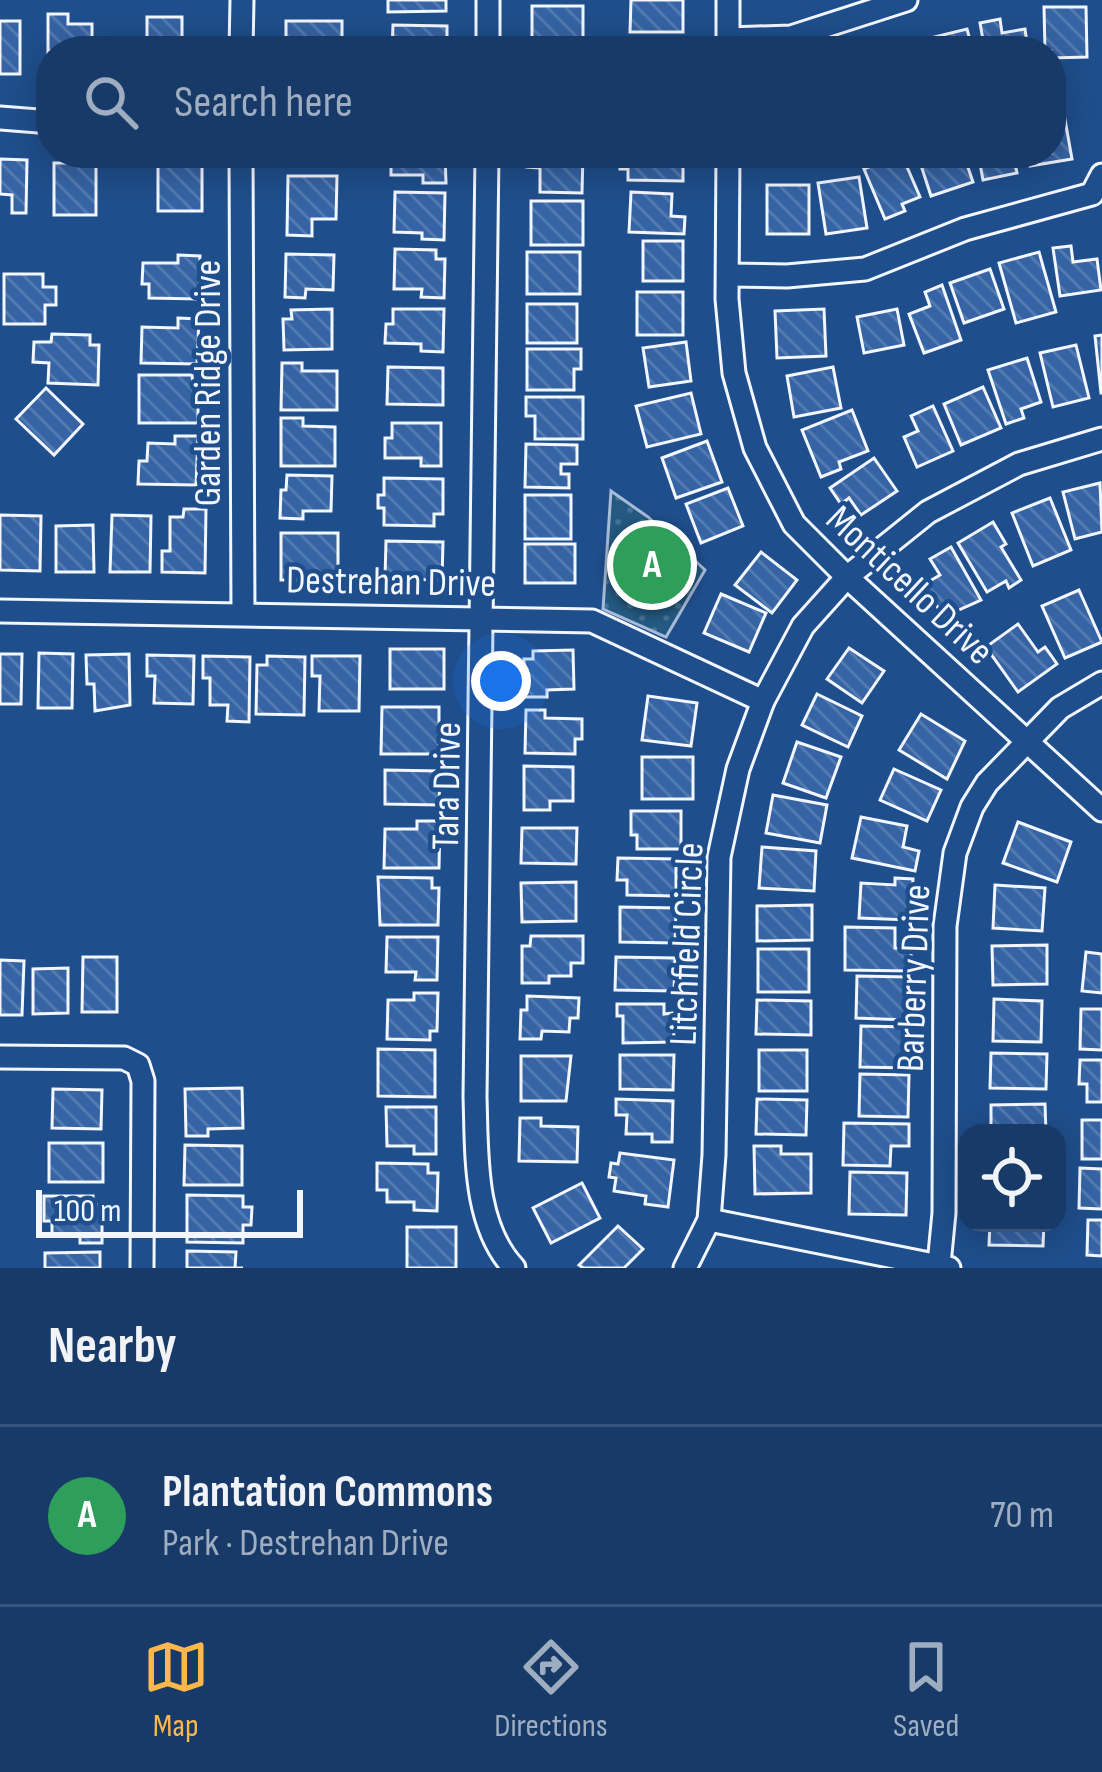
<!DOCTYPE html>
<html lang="en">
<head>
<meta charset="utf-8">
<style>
	:root { --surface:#173a69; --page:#20416f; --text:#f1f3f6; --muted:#9eadc0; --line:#36547d; --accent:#ffb74d }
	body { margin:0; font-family:"Sofia Sans Condensed",sans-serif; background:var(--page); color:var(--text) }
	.controls { position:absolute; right:36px; bottom:36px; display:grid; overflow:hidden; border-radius:24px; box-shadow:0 6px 30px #0003 }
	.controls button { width:108px; height:108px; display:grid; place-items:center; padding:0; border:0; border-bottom:3px solid var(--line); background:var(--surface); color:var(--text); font:60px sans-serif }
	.scale { position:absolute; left:36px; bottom:30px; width:267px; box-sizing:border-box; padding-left:12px; border:6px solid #f2f6ff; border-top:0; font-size:33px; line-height:42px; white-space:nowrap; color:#f2f6ff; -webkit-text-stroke:9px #1f4e8c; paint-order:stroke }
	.you { position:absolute; left:501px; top:681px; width:42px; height:42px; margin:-30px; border:9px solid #fff; border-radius:50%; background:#1a73e8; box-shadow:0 0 0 18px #1a73e833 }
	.badge { display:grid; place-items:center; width:78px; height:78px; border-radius:50%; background:var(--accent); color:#fff; font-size:39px; font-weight:700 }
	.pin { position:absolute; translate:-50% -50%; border:6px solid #fff; box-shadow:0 3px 12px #0006 }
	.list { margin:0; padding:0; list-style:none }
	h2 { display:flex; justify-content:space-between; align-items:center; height:156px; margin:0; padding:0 48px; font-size:51px }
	h2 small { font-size:39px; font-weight:400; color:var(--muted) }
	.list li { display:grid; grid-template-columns:78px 1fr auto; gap:36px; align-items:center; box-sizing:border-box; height:180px; padding:0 48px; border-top:3px solid var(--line) }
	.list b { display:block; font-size:45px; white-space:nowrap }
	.list p { margin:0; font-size:39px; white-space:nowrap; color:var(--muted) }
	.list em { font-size:39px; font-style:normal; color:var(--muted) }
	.icon { flex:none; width:66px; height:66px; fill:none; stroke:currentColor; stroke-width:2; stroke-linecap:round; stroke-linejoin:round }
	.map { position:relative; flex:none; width:1102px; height:1268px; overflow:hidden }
	.search { position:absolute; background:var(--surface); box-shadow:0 6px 30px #0003; left:36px; right:36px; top:36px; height:132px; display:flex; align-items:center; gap:30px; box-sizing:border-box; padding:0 42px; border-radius:48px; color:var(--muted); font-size:45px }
	.sheet { height:336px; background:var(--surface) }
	nav { display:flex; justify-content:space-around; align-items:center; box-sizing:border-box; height:168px; border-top:3px solid var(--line); background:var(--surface); font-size:33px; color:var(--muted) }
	nav a { display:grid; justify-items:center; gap:6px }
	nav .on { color:var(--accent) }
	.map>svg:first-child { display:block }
</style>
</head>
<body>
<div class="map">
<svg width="1102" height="1268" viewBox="0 0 1102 1268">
	<defs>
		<pattern id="park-dots" width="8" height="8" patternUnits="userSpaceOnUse" patternTransform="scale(3)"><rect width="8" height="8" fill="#245a82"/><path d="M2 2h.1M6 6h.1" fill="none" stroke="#447295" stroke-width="1.8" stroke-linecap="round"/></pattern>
		<pattern id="building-back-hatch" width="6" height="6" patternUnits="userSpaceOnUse" patternTransform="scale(3)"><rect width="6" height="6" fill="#3563a3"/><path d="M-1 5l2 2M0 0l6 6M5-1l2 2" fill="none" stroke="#537ab1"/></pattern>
	</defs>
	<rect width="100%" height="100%" fill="#1f4e8c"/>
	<path fill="url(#park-dots)" stroke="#a8bbd7" stroke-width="3" d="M611,491L648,517L705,570L666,637L603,609Z"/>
	<g fill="url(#building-back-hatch)" stroke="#f2f6ff" stroke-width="3">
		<path d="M388,0H446V11L388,12Z"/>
		<path d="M631,0H683V32H630Z"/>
		<rect x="532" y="6" width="51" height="41"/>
		<path d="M1044,7H1086L1087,57L1051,58V51H1045Z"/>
		<path d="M48,14H68V24H92V51H51V60H48Z"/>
		<path d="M147,17H182V39H202V51H147Z"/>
		<path d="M1000,19L1002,33L1025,29L1028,51H985L980,23Z"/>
		<rect x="0" y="21" width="20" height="53"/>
		<rect x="286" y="21" width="56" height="30"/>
		<path d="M393,25L447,26V51H392Z"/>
		<path d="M967,29L973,51H929L926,39Z"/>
		<rect x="634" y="40" width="51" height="11"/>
		<path d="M1062,103L1072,159L1030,166L1027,153H1051V105Z"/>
		<path d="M391,153H445L446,183H423V175H391Z"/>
		<path d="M528,153H583L582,193L540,192V168L527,167Z"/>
		<path d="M620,153H683V181L628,180V169H620Z"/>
		<path d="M901,153L920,197L902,204L905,211L885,219L864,169Z"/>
		<path d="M917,153H963L973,182L931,196Z"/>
		<path d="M978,153H1013L1017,173L983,180Z"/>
		<path d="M0,159L27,160L26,213H12V195L0,194Z"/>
		<rect x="54" y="163" width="42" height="52"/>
		<rect x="158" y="165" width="44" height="46"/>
		<path d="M288,176H337L336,219H312V236L287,235Z"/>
		<path d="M859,177L867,228L826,234L818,183Z"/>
		<rect x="767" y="185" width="42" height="49"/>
		<path d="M395,192L445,193L444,240L422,239V233L394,232Z"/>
		<path d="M631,192L672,194L671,216L685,217L684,234L629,232Z"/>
		<rect x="531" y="201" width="52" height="44"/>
		<rect x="643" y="241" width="40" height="40"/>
		<path d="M1071,246L1073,262L1097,259L1101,290L1060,296L1053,248Z"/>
		<path d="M395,249L436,250V259H445L444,298L421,297L422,289H394Z"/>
		<rect x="527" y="252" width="53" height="42"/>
		<path d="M1039,252L1056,312L1016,323L999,263Z"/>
		<path d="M286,254L334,255L333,290L306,289L305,298L285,297Z"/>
		<path d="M178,255L200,256L199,299L149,298V284H142L143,263H178Z"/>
		<path d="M990,269L1004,309L964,323L950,283Z"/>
		<path d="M4,274H43V287H56V305H45V324H4Z"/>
		<path d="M942,285L961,340L924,353L909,314L930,306L925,292Z"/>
		<rect x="637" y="292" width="46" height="43"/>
		<rect x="527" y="304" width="50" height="39"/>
		<path d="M332,309V349L284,350L283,319H292L291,310Z"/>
		<path d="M393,309H444L443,352L421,351V344L385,343L386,324H393Z"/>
		<path d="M824,309L826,356L777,358L775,311Z"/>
		<path d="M897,309L904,345L864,353L857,317Z"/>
		<path d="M178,318L199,319L197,364L141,363L142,327L178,328Z"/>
		<path d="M52,334L90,335V345H99L98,385L48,383L49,363L33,362L34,342H51Z"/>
		<path d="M1102,335V393H1101L1095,336Z"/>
		<path d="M686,342L691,381L649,387L643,348Z"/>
		<path d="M1076,345L1089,398L1053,407L1040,353Z"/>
		<path d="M527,349H581V369H574V390H527Z"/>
		<path d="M1027,358L1041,402L1021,409L1024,418L1006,424L988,370Z"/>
		<path d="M282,363H302V371H337V410H281Z"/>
		<path d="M388,367L443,368V405L387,404Z"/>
		<path d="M833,367L841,408L794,417L787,376Z"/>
		<path d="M139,375H192L193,385H198V423H139Z"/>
		<path d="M983,387L1001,428L961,445L944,404Z"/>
		<path d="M46,388L83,424L54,455L16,419Z"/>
		<path d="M691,393L701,434L647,447L636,406Z"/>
		<path d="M526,397H583V439H535V416H526Z"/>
		<path d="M933,406L953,451L917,467L904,437L918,431L911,416Z"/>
		<path d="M852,410L868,451L839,462L841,469L821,477L802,430Z"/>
		<path d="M281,418H303V426L335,427V466H281Z"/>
		<path d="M392,423H441V466H421V458H385V438H392Z"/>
		<path d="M175,436H198L196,485L138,484L139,461H147L148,443L175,444Z"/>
		<path d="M707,441L722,482L676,498L662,458Z"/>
		<path d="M526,444L577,445V464H561V474H569V488L525,487Z"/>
		<path d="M874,458L897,491L861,515L849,498L841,504L830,488Z"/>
		<path d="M287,475L332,476L331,511H303V519L280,518L281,490H286Z"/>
		<path d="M384,478L443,479V514H434V526L384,525V508H378V495H384Z"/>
		<path d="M1100,483L1102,532L1075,539L1063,492Z"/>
		<path d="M728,488L743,526L701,543L686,504Z"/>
		<rect x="525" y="495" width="46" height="44"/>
		<path d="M1050,498L1071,550L1033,566L1012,513Z"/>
		<path d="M184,509H206L205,573L162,572V551H170V517H183Z"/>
		<path d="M0,515L41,516L40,571L0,570Z"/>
		<path d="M112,515L151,516L150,572H110Z"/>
		<path d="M993,522L1006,544L1001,547L1021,580L1009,588L1006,581L987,592L958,543Z"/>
		<path d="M93,525L94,572H56V526Z"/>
		<rect x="281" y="533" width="57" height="47"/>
		<path d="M386,541L443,542L442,580L385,579Z"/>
		<rect x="525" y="544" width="50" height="39"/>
		<path d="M951,547L981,600L943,617L934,601L925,606L916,589L940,575L930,559Z"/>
		<path d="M761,552L797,580L772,613L735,585Z"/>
		<path d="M1079,590L1102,642L1065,658L1042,606Z"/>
		<path d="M721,594L766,613L749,652L704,633Z"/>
		<path d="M1018,624L1038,652L1045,647L1057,664L1018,692L986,647Z"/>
		<path d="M849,648L884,671L862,703L827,679Z"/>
		<rect x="390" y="649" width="54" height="40"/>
		<path d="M573,650L574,689L547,690V697H525L524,659H533V651Z"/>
		<path d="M39,653L73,654L72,708H38Z"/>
		<path d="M0,654H22L21,704H0Z"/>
		<path d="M129,654L130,705L95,711L94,684H87L86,655Z"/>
		<path d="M147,655L194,656L193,704L154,703L155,676H147Z"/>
		<path d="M203,656L250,657L249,722L227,721L228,705H210V678H203Z"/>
		<path d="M267,656L305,657L304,715L256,714L257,665H267Z"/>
		<path d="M312,656H360L359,711H319L320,676H312Z"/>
		<path d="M817,694L862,716L848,747L802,725Z"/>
		<path d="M648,696L697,703L691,746L642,740Z"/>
		<path d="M382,707H439V754H381Z"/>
		<path d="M526,710H545V718L582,719V739H575V754L525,753Z"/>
		<path d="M921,714L965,741L947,779L899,750Z"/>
		<path d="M797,742L841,757L826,798L783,783Z"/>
		<rect x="642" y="757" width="51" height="42"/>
		<path d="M524,766L573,767V801H550V810H524Z"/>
		<path d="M894,769L941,790L927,821L880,800Z"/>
		<path d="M385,770L440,771L439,805L385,804Z"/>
		<path d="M773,795L827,805L820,843L766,833Z"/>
		<path d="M631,811H681V849H637V835H631Z"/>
		<path d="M861,817L907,826L903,847L919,851L915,871L852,858Z"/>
		<path d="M417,821H440L439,868H384L385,829H417Z"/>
		<path d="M1018,822L1071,842L1057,882L1003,863Z"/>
		<path d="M522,828H577L576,864L521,863Z"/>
		<path d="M762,847L816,851L814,891L759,888Z"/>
		<path d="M618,858L676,859V896L627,895V880H617Z"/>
		<path d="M378,877L432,878V888H439L438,925H380Z"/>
		<path d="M895,878L913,879L911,920L859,918L861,883L895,885Z"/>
		<path d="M576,882V921L522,922L521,883Z"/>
		<path d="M995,885L1045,888L1042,931L993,928Z"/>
		<path d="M812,905V940L757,941V906Z"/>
		<path d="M620,907L676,908L675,943L620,942Z"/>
		<path d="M845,927L895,928V948L911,949V971L845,970Z"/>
		<path d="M531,936H583V963H571V976H549V983H522V946H530Z"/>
		<path d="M387,937H438L437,980H415L416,972H386Z"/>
		<path d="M1047,945V984L993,985L992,946Z"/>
		<rect x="758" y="949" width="51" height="43"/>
		<path d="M1086,952L1102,954V993L1082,991Z"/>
		<path d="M83,957H117V1012H82Z"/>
		<path d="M616,957L675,958L674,991L615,990Z"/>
		<path d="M0,960L24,961L22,1015H0Z"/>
		<path d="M68,968V1013L33,1014V969Z"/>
		<path d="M857,976L908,977L907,1020L856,1018Z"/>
		<path d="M414,993H438L437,1031H430V1040L387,1039L388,1000H414Z"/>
		<path d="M527,996L579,998L578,1018H570L569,1032L542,1031L541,1039H520L521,1010H527Z"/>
		<path d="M994,999L1042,1001L1041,1042L993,1041Z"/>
		<path d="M757,1000L811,1001V1035L756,1034Z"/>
		<path d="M617,1004H664V1014L673,1013L674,1042L623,1043V1016H617Z"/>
		<path d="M1081,1009H1102V1050L1080,1049Z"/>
		<path d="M861,1026L910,1027L909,1068L860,1067Z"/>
		<path d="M378,1049L435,1050V1097L378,1096Z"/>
		<rect x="759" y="1050" width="48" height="41"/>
		<path d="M991,1053L1047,1054L1046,1089L990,1088Z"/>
		<path d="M620,1055H674L673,1090L620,1089Z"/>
		<path d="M521,1056H571L566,1101H521Z"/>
		<path d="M1080,1060H1102V1102H1087V1084H1079Z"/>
		<path d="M860,1074L909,1075L908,1117L859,1116Z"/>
		<path d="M242,1088L243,1128L208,1129V1136H186L185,1089Z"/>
		<path d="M53,1089L102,1090L101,1129L52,1128Z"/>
		<path d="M616,1099L673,1101L672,1142H652V1134H626L627,1115H616Z"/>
		<path d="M757,1099L807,1100L806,1135L756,1134Z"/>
		<path d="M1045,1104L1046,1133H991V1105Z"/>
		<path d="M386,1107H436V1154H414V1146H387Z"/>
		<path d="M520,1118H541V1126L578,1127L577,1162L519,1161Z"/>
		<rect x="1082" y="1120" width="20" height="39"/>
		<path d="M844,1123L909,1124V1146H891L890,1166L843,1165Z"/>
		<rect x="49" y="1143" width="54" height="39"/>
		<path d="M185,1145L242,1146V1185H184Z"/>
		<path d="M754,1146H781V1154H811V1193L755,1194Z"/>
		<path d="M620,1153L674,1160L668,1207L645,1204L646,1196L614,1191L616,1178L609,1177L611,1163L618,1164Z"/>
		<path d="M377,1163L428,1164V1173H438L437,1211L414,1210V1202H387V1190H377Z"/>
		<path d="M1080,1168L1102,1169V1209L1079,1208Z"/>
		<path d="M850,1172L907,1173L906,1215L849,1214Z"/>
		<path d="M582,1183L600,1218L551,1243L533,1208Z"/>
		<path d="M187,1195L243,1196V1207H252L251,1225H243V1243L187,1242Z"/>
		<path d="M44,1196H93V1205H102V1243H80V1235H52V1221H44Z"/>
		<path d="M1088,1220H1102V1256L1087,1255Z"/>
		<path d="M990,1223H1044L1043,1246L989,1245Z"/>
		<path d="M618,1226L643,1249L624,1268H583L579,1265Z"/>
		<rect x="407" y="1227" width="49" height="41"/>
		<path d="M187,1251L236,1252L235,1268H243H187Z"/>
		<path d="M100,1252V1268H45V1253Z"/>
	</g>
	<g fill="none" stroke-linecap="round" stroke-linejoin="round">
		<defs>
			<g id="minor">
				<path d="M728,39L791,37L906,0"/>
				<path d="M728,47V0"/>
				<path d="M241,51L242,0"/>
				<path d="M488,51V0"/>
				<path d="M0,118L51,122"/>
				<path d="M241,153L243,613"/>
				<path d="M487,153L475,1097C477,1153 473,1224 514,1268"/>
				<path d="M728,153L727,299L734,373L755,448L794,524L847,577L1102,810"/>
				<path d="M728,275L787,276L865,269L965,229L1092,194L1102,175"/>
				<path d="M0,611L592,621L763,701"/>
				<path d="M0,1057L124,1058L138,1065L143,1081L142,1268"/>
				<path d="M709,1220L949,1268"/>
				<path d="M939,1264L944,1213L945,926L955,853L972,807L987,783L1060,708L1102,683"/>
				<path d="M685,1268L709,1220L714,1155L719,857L738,769L763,701L803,626L847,577L928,512L1019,464L1102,439"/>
			</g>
		</defs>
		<use href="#minor" stroke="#f2f6ff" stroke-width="27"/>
		<use href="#minor" stroke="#1f4e8c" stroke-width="21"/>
	</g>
	<g text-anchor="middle" stroke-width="9" stroke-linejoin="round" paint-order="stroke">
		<g font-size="39" fill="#f2f6ff" stroke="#1f4e8c">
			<text transform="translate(206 383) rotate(-90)" y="14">Garden Ridge Drive</text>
			<text transform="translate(391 580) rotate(1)" y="14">Destrehan Drive</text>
			<text transform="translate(911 584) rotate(43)" y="14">Monticello Drive</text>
			<text transform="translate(445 786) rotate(-89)" y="14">Tara Drive</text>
			<text transform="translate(685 944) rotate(-88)" y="14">Litchfield Circle</text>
			<text transform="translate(912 978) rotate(-88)" y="14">Barberry Drive</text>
		</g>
	</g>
</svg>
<div class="controls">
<button><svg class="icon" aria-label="locate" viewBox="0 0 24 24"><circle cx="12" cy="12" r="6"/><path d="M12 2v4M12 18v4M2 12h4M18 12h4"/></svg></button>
</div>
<div class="scale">100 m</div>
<div class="you"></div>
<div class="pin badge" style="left:652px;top:565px;background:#2e9e5b">A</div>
<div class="search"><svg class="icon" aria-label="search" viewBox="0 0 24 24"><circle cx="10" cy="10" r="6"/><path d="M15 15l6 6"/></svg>Search here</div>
</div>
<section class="sheet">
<h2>Nearby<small></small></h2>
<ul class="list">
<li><span class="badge" style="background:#2e9e5b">A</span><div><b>Plantation Commons</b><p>Park · Destrehan Drive</p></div><em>70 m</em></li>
</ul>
</section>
<nav>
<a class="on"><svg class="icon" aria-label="map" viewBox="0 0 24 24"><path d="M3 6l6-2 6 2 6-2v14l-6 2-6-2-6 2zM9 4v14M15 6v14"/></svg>Map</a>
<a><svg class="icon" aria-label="directions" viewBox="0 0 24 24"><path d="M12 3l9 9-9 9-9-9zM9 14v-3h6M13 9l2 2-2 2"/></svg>Directions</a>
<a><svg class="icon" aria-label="saved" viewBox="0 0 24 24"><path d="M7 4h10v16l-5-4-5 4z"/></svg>Saved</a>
</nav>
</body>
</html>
